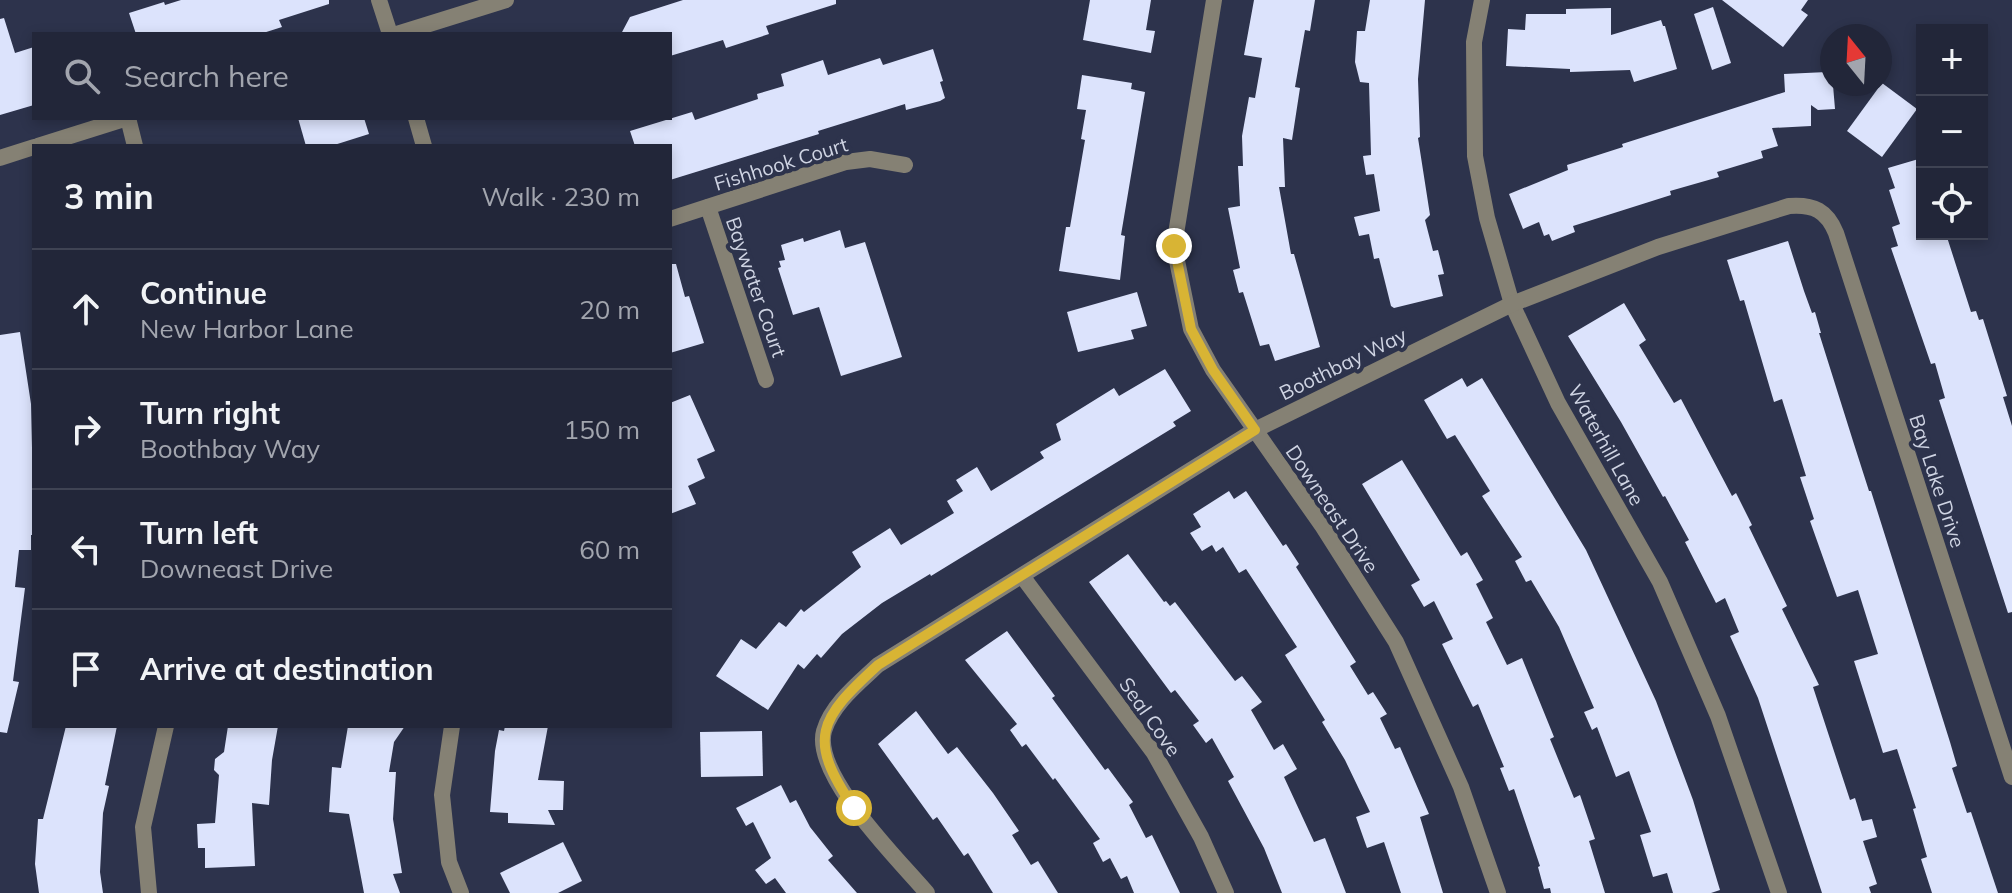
<!DOCTYPE html>
<html lang="en">
<head>
<meta charset="utf-8">
<style>
	:root { --surface:#222639; --page:#2e3244; --text:#f1f3f6; --muted:#a2a5ae; --line:#3f4353 }
	body { margin:0; font-family:Mulish,sans-serif; background:var(--page); color:var(--text) }
	.controls { position:absolute; right:24px; top:24px; display:grid; overflow:hidden; border-radius:0px; box-shadow:0 4px 12px #0003 }
	.controls button { width:72px; height:72px; display:grid; place-items:center; padding:0; border:0; border-bottom:2px solid var(--line); background:var(--surface); color:var(--text); font:40px sans-serif }
	.compass { position:absolute; left:1820px; top:24px; width:72px; height:72px; border-radius:50%; background:var(--surface); box-shadow:0 4px 12px #0003; rotate:342deg }
	.stop { position:absolute; width:24px; height:24px; margin:-18px; border:6px solid #d8b434; border-radius:50%; background:#fff }
	.stop.end { background:#d8b434; border-color:#fff; box-shadow:0 2px 8px #0008 }
	.list { margin:0; padding:0; list-style:none }
	h2 { display:flex; justify-content:space-between; align-items:center; height:104px; margin:0; padding:0 32px; font-size:34px }
	h2 small { font-size:26px; font-weight:400; color:var(--muted) }
	.list li { display:grid; grid-template-columns:52px 1fr auto; gap:24px; align-items:center; box-sizing:border-box; height:120px; padding:0 32px; border-top:2px solid var(--line) }
	.list b { display:block; font-size:30px; white-space:nowrap }
	.list p { margin:0; font-size:26px; white-space:nowrap; color:var(--muted) }
	.list em { font-size:26px; font-style:normal; color:var(--muted) }
	.icon { flex:none; width:44px; height:44px; fill:none; stroke:currentColor; stroke-width:2; stroke-linecap:round; stroke-linejoin:round }
	.map { position:relative; flex:none; width:2012px; height:893px; overflow:hidden }
	.search { position:absolute; background:var(--surface); box-shadow:0 4px 12px #0003; left:32px; top:32px; width:640px; height:88px; display:flex; align-items:center; gap:20px; box-sizing:border-box; padding:0 28px; border-radius:0px; color:var(--muted); font-size:30px }
	.panel { position:absolute; background:var(--surface); box-shadow:0 4px 12px #0003; left:32px; top:144px; width:640px; height:584px; border-radius:0px }
	.map>svg:first-child { display:block }
</style>
</head>
<body>
<div class="map">
<svg width="2012" height="893" viewBox="0 0 2012 893">
	<rect width="100%" height="100%" fill="#2d334c"/>
	<g fill="#dce3fc">
		<path d="M181,0H329V4L279,20L282,27L260,34H136L129,13L164,2L165,5Z"/>
		<path d="M683,0H836V4L766,26L769,34L726,48L723,40L670,56V34H621L630,17Z"/>
		<path d="M1090,0H1151L1146,30L1155,31L1151,53L1083,40Z"/>
		<path d="M1254,0H1315L1310,31L1305,30L1295,87L1300,88L1292,140L1283,138L1285,187H1279L1291,254H1294L1320,347L1275,361L1269,344L1260,346L1243,292L1239,293L1233,270L1240,268L1228,208L1240,206L1238,166H1243L1242,136L1249,97L1255,98L1262,58L1244,55Z"/>
		<path d="M1370,0H1425L1418,79L1420,137L1418,138L1430,215L1425,220L1433,251L1438,250L1444,274L1438,275L1443,296L1394,308L1391,306L1379,258L1374,259L1369,234L1359,236L1354,217L1380,211L1374,174L1366,175L1363,156L1371,155L1369,83L1360,82L1355,62L1357,31H1365Z"/>
		<path d="M1722,0H1808L1801,10L1808,15L1783,47Z"/>
		<path d="M1713,7L1731,63L1712,70L1694,14Z"/>
		<path d="M1611,8V35L1661,20L1663,26H1665L1677,69L1634,82L1630,70L1570,72V69L1506,66L1508,29L1525,30L1526,14H1566V9Z"/>
		<path d="M4,18L15,53L34,47V105L0,115V19Z"/>
		<path d="M933,49L943,81L940,82L945,98L940,101L906,110L905,104L818,131L819,134L670,180V146H635L630,131L692,112L695,120L758,99L757,94L784,86L781,74L823,60L828,75L880,58L883,65Z"/>
		<path d="M1827,72L1832,73L1835,109L1818,110L1811,105V126L1772,128L1778,146L1761,151L1763,158L1717,172L1719,177L1670,191L1671,195L1573,226L1575,232L1552,241L1549,234L1544,236L1539,222L1523,229L1509,194L1568,170L1567,165L1623,147L1622,144L1785,92L1784,74Z"/>
		<path d="M1082,75L1132,83L1131,89L1145,92L1121,235L1125,236L1120,280L1059,271L1066,227H1070L1085,140L1081,139L1086,110L1077,109Z"/>
		<path d="M1882,83L1917,109L1882,157L1847,131Z"/>
		<path d="M298,118H364L369,134L331,146H306Z"/>
		<path d="M1922,158V234H1946L1971,312L1976,311L1979,320L1983,319L2007,396L2003,397L2012,426V612L2008,613L1939,400L1945,398L1935,363L1931,364L1891,248L1898,246L1892,227L1900,224L1889,190L1895,188L1888,168Z"/>
		<path d="M840,230L845,248L865,242L902,357L841,376L819,307L793,315L778,268L781,267L779,261L785,260L781,245L803,238L804,242Z"/>
		<path d="M1788,241L1804,291L1812,313L1815,312L1821,333H1819L1853,441L1869,491H1871L1950,742L1957,766L1952,768L1967,813L1971,812L1998,893H1932L1921,859L1927,857L1913,809L1916,808L1897,749L1883,753L1854,661L1878,654L1858,590L1837,597L1810,521L1814,519L1800,477L1806,476L1782,399L1774,402L1744,300L1740,301L1727,260Z"/>
		<path d="M670,264H676L685,297L689,296L704,343L670,353Z"/>
		<path d="M1137,292L1147,326L1131,330L1134,339L1078,352L1067,312Z"/>
		<path d="M1624,303L1646,340L1639,345L1674,403L1681,399L1732,496L1736,493L1752,525L1749,527L1787,606L1782,609L1819,685L1813,687L1850,800L1855,798L1862,821L1872,819L1877,837L1863,841L1877,884L1869,887L1871,893H1822L1758,698L1730,636L1739,632L1725,598L1716,603L1685,542L1689,540L1665,496L1663,497L1621,422L1568,336Z"/>
		<path d="M20,332L31,404L34,535H31V550H19L15,587L25,588L13,681L19,682L7,733L0,732V335Z"/>
		<path d="M1165,369L1191,411L1173,422L1176,426L931,576L930,574L882,603L842,634L821,658L817,654L804,669L798,664L768,710L716,676L741,639L756,649L779,622L786,627L801,609L804,612L861,567L852,552L890,528L901,545L954,513L947,501L963,491L956,480L977,467L991,491L1044,458L1040,452L1061,440L1056,424L1114,388L1119,396Z"/>
		<path d="M1462,378L1467,387L1482,378L1586,550L1656,701L1693,800L1720,890L1711,893H1673L1667,873L1653,877L1640,835L1651,832L1629,771L1616,777L1597,727L1592,730L1584,712L1594,708L1559,627L1531,580L1526,582L1515,561L1522,557L1482,496L1490,491L1455,435L1447,439L1424,400Z"/>
		<path d="M690,395L715,451L697,459L705,478L688,486L696,504L670,514V403Z"/>
		<path d="M1402,460L1461,556L1467,552L1483,580L1476,584L1493,618L1486,622L1507,665L1522,658L1554,737L1550,739L1574,798L1580,795L1595,839L1589,841L1605,893H1551L1550,888L1544,889L1538,867L1540,866L1514,789L1509,791L1500,768L1504,767L1478,704L1473,707L1442,644L1453,639L1434,601L1424,607L1411,585L1420,580L1362,484Z"/>
		<path d="M1229,491L1234,499L1246,491L1283,546L1286,544L1299,564L1296,567L1356,662L1350,666L1368,695L1373,692L1387,714L1380,718L1395,749L1400,747L1429,814L1420,817L1443,893H1401L1384,842L1367,848L1356,817L1370,812L1345,760L1322,722L1325,720L1285,655L1297,647L1246,569L1239,573L1223,547L1216,552L1212,545L1202,551L1190,533L1201,527L1193,514Z"/>
		<path d="M1128,554L1164,602L1166,601L1170,606L1175,602L1235,681L1242,676L1262,702L1251,710L1274,750L1283,744L1297,769L1284,777L1314,842L1325,838L1346,893H1282L1264,848L1228,781L1234,777L1212,738L1206,743L1193,725L1199,721L1175,690L1171,693L1089,582Z"/>
		<path d="M1007,631L1055,696L1052,698L1105,770L1108,768L1133,802L1129,805L1146,838L1152,835L1180,893H1134L1127,876L1121,879L1110,858L1103,862L1093,843L1100,839L1055,778L1053,780L1026,744L1022,747L1010,730L1017,724L965,660Z"/>
		<path d="M916,711L948,754L957,747L993,793L1019,831L1012,835L1031,865L1038,861L1058,893H993L968,853L964,856L937,817L933,820L878,744Z"/>
		<path d="M66,726H117L105,785L109,786L103,813L100,872L103,893H39L35,864L38,819H43Z"/>
		<path d="M228,726H278L272,760L269,805L252,803L255,866L205,868V848H198L197,824L215,823L219,775L214,770L215,759L224,752Z"/>
		<path d="M348,726H405L394,742L389,772H396L393,819L402,873L393,874L400,893H364L349,814L329,812L332,767L341,768Z"/>
		<path d="M505,726H548L538,780L564,781L563,810H548L555,825L508,823V813L490,812L495,751L499,730L504,731Z"/>
		<path d="M762,731L763,776L701,777L700,732Z"/>
		<path d="M781,785L790,803L796,800L810,827L833,856L828,860L857,893H786L775,878L766,884L755,870L771,858L753,822L746,826L736,808Z"/>
		<path d="M563,842L582,881L558,893H510L500,873Z"/>
	</g>
	<g fill="none" stroke-linecap="round" stroke-linejoin="round">
		<g stroke="#858174" stroke-width="16">
			<path d="M379,0L390,34"/>
			<path d="M1214,0L1174,246L1191,329L1213,370L1323,527L1396,642L1461,787L1498,893"/>
			<path d="M1482,0L1474,42L1475,156L1487,218L1512,304L1558,403L1660,582L1718,716L1779,893"/>
			<path d="M397,34L506,0"/>
			<path d="M128,118L135,146"/>
			<path d="M416,118L424,146"/>
			<path d="M38,146L127,118"/>
			<path d="M0,158L34,147"/>
			<path d="M708,207L766,380"/>
			<path d="M670,219L846,162L870,159L905,165"/>
			<path d="M1022,576L1154,753L1201,837L1226,893"/>
			<path d="M452,726L442,795L449,862L461,893"/>
			<path d="M149,893L143,827L166,726"/>
			<path d="M927,893C900,861 812,775 824,731C832,704 859,683 878,665L1255,430L1512,304L1658,247L1789,206C1814,204 1827,211 1836,233L2012,777"/>
		</g>
	</g>
	<g fill="none" stroke-linecap="round" stroke-linejoin="round">
		<path stroke="#d8b434" stroke-width="10" d="M854,808C806,738 819,719 878,665L1255,430L1213,370L1191,329L1174,246"/>
	</g>
	<g text-anchor="middle" stroke-width="8" stroke-linejoin="round" paint-order="stroke">
		<g font-size="20" fill="#cfd4e3" stroke="#2d334c">
			<text transform="translate(781 164) rotate(-17)" y="7">Fishhook Court</text>
			<text transform="translate(756 287) rotate(71)" y="7">Baywater Court</text>
			<text transform="translate(1343 364) rotate(-26)" y="7">Boothbay Way</text>
			<text transform="translate(1606 445) rotate(61)" y="7">Waterhill Lane</text>
			<text transform="translate(1937 481) rotate(72)" y="7">Bay Lake Drive</text>
			<text transform="translate(1332 509) rotate(56)" y="7">Downeast Drive</text>
			<text transform="translate(1150 717) rotate(55)" y="7">Seal Cove</text>
		</g>
	</g>
</svg>
<div class="controls">
<button>+</button>
<button>−</button>
<button><svg class="icon" aria-label="locate" viewBox="0 0 24 24"><circle cx="12" cy="12" r="6"/><path d="M12 2v4M12 18v4M2 12h4M18 12h4"/></svg></button>
</div>
<svg class="compass" viewBox="-18 -18 36 36"><path d="M0-13l5 13h-10z" fill="#e53935"/><path d="M0 13l5-13h-10z" fill="#a2a5ae"/></svg>
<div class="stop" style="left:854px;top:808px"></div>
<div class="stop end" style="left:1174px;top:246px"></div>
<div class="search"><svg class="icon" aria-label="search" viewBox="0 0 24 24"><circle cx="10" cy="10" r="6"/><path d="M15 15l6 6"/></svg>Search here</div>
<section class="panel">
<h2>3 min<small>Walk · 230 m</small></h2>
<ul class="list">
<li><svg class="icon" aria-label="ahead" viewBox="0 0 24 24"><path d="M12 20V5M6 11l6-6 6 6"/></svg><div><b>Continue</b><p>New Harbor Lane</p></div><em>20 m</em></li>
<li><svg class="icon" aria-label="right" viewBox="0 0 24 24"><path d="M7 20v-9h11M14 6l5 5-5 5"/></svg><div><b>Turn right</b><p>Boothbay Way</p></div><em>150 m</em></li>
<li><svg class="icon" aria-label="left" viewBox="0 0 24 24"><path d="M17 20v-9H6M10 6l-5 5 5 5"/></svg><div><b>Turn left</b><p>Downeast Drive</p></div><em>60 m</em></li>
<li><svg class="icon" aria-label="arrive" viewBox="0 0 24 24"><path d="M6 21V4h12l-3 4 3 4H6"/></svg><div><b>Arrive at destination</b></div></li>
</ul>
</section>
</div>
</body>
</html>
